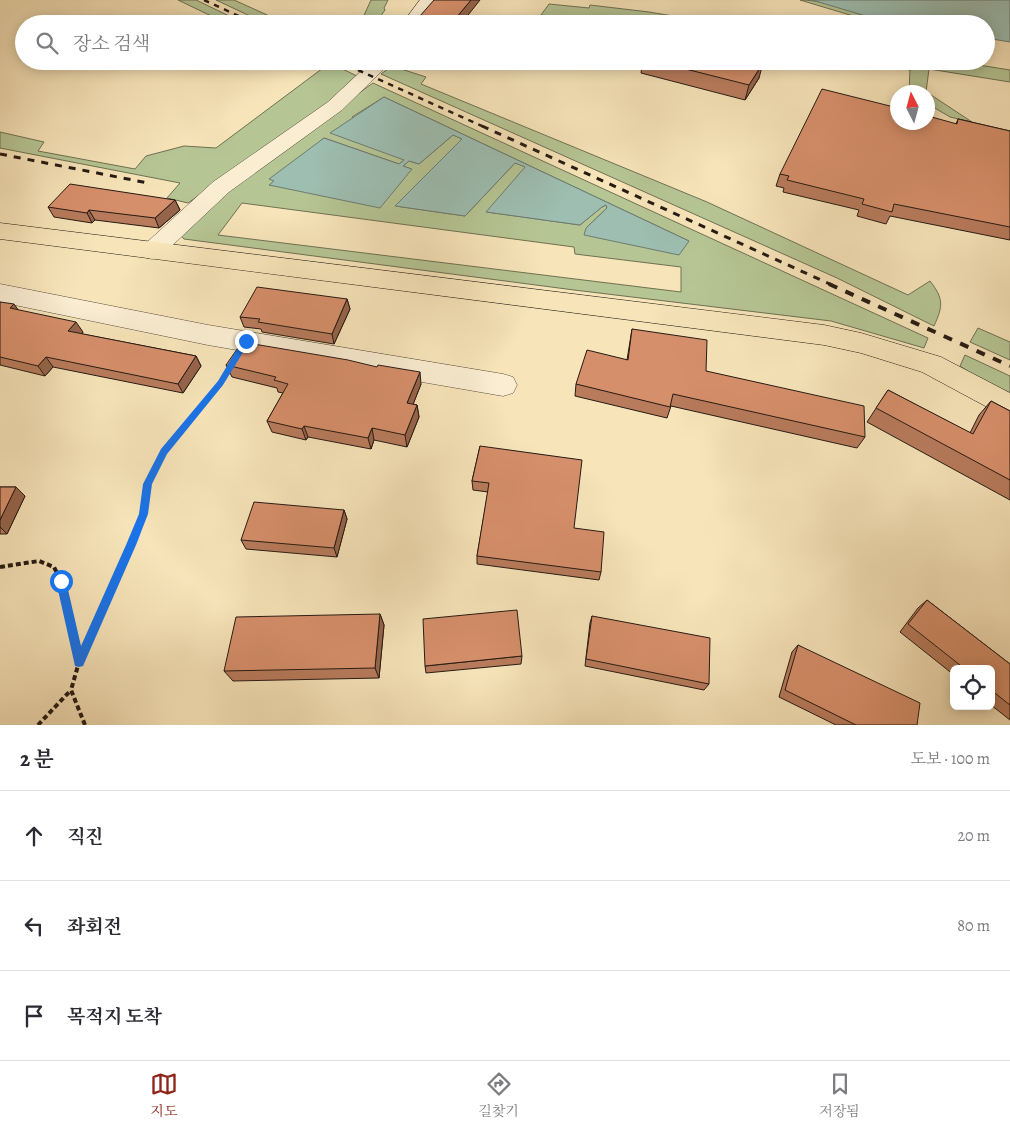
<!DOCTYPE html>
<html lang="ko">
<head>
<meta charset="utf-8">
<style>
	:root { --surface:#fff; --page:#f7f7f7; --text:#2b2b33; --muted:#7c7c81; --line:#e1e1e2; --accent:#8f2418 }
	body { margin:0; font-family:Alegreya,"Noto Serif KR",serif; background:var(--page); color:var(--text) }
	.controls { position:absolute; right:15px; bottom:15px; display:grid; overflow:hidden; border-radius:8px; box-shadow:0 2px 12px #0003 }
	.controls button { width:45px; height:45px; display:grid; place-items:center; padding:0; border:0; border-bottom:1px solid var(--line); background:var(--surface); color:var(--text); font:25px sans-serif }
	.compass { position:absolute; left:890px; top:85px; width:45px; height:45px; border-radius:50%; background:var(--surface); box-shadow:0 2px 12px #0003; rotate:354deg }
	.stop { position:absolute; width:15px; height:15px; margin:-11px; border:4px solid #1a73e8; border-radius:50%; background:#fff }
	.stop.end { background:#1a73e8; border-color:#fff; box-shadow:0 1px 5px #0008 }
	.list { margin:0; padding:0; list-style:none }
	h2 { display:flex; justify-content:space-between; align-items:center; height:65px; margin:0; padding:0 20px; font-size:21px }
	h2 small { font-size:16px; font-weight:400; color:var(--muted) }
	.list li { display:grid; grid-template-columns:32px 1fr auto; gap:15px; align-items:center; box-sizing:border-box; height:90px; padding:0 20px; border-top:1px solid var(--line) }
	.list b { display:block; font-size:19px; white-space:nowrap }
	.list em { font-size:16px; font-style:normal; color:var(--muted) }
	.icon { flex:none; width:28px; height:28px; fill:none; stroke:currentColor; stroke-width:2; stroke-linecap:round; stroke-linejoin:round }
	.map { position:relative; flex:none; width:1010px; height:725px; overflow:hidden }
	.search { position:absolute; background:var(--surface); box-shadow:0 2px 12px #0003; left:15px; right:15px; top:15px; height:55px; display:flex; align-items:center; gap:12px; box-sizing:border-box; padding:0 18px; border-radius:28px; color:var(--muted); font-size:19px }
	.sheet { height:335px; background:var(--surface) }
	nav { display:flex; justify-content:space-around; align-items:center; box-sizing:border-box; height:70px; border-top:1px solid var(--line); background:var(--surface); font-size:14px; color:var(--muted) }
	nav a { display:grid; justify-items:center; gap:2px }
	nav .on { color:var(--accent) }
	.map>svg:first-child { display:block }
</style>
</head>
<body>
<div class="map">
<svg width="1010" height="725" viewBox="0 0 1010 725">
	<rect width="100%" height="100%" fill="#f7e4b9"/>
	<filter id="stains"><feTurbulence type="fractalNoise" baseFrequency=".004" numOctaves="4"/><feColorMatrix values="0 0 0 0 .2 0 0 0 0 .09 0 0 0 0 .02 0 0 0 .5 -.17"/></filter>
	<radialGradient id="worn" r=".72"><stop offset=".6" stop-color="#630" stop-opacity="0"/><stop offset="1" stop-color="#630" stop-opacity=".3"/></radialGradient>
	<g fill="#b6c594" stroke="#6e7054" fill-rule="evenodd">
		<path d="M178,0H196L246,24H228Z"/>
		<path d="M216,0H234L287,24H267Z"/>
		<path d="M371,0H388L384,8L385,10L375,24H360Z"/>
		<path d="M800,0C835,0 866,20 900,24H880Z"/>
		<path d="M549,4L589,8L590,5L649,12L720,24H610L541,15Z"/>
		<path d="M308,61H326L359,77L332,102L188,203L167,198L180,183L0,148V132L44,142L38,151L135,169L146,156L184,146L216,148L323,68Z"/>
		<path d="M855,61H954L1010,70V82L929,69L926,92H909L910,70Z"/>
		<path d="M392,66L426,77L421,84L707,202L908,295L930,281C944,299 943,306 934,326L837,278L381,74Z"/>
		<path d="M373,83L928,338L924,348L831,321L574,290L184,239L180,235L237,181ZM384,97L689,241L586,228L607,208L606,205L602,207L580,225L487,212L526,167L515,163L465,216L396,206L462,139L453,135L419,164L409,161L403,166L411,169L270,185L324,138L399,164L405,160L352,117ZM242,203L574,247L575,254L681,267V292L218,235Z"/>
		<path d="M928,93L972,122L950,117L928,104Z"/>
		<path d="M978,328L1010,342V360L970,342Z"/>
		<path d="M965,355L1010,376V393L978,378L960,366Z"/>
	</g>
	<g fill="#9dbeb1" stroke="#6d7c72">
		<path d="M812,0H1010V42L986,38V24L889,23Z"/>
		<path d="M384,97L689,241L679,255L584,235L586,228L607,208L606,205L602,207L580,225L486,212L525,167L515,163L465,216L395,206L462,139L453,135L419,164L409,161L403,166L412,169L380,208L269,185L274,181L269,179L324,138L399,164L404,160L330,133Z"/>
	</g>
	<g fill="none" stroke-linecap="round" stroke-linejoin="round">
		<defs>
			<g id="minor">
				<path d="M420,0H436L419,24H402Z"/>
				<path d="M372,61H392L342,110L229,192L160,257L152,259L144,257L140,251L144,245L213,182L328,102Z"/>
				<path d="M0,284L208,325L503,374L513,377L517,385L513,393L503,396L208,345L0,302Z"/>
			</g>
			<path id="major" d="M0,223L824,325L861,333L941,357L1010,393V418L1000,414L922,372L861,353L824,345L0,239Z"/>
		</defs>
		<use href="#minor" stroke="#5a4c3c" stroke-width="1"/>
		<use href="#major" stroke="#251a13" stroke-width="1"/>
		<path stroke="#251a13" stroke-width="3" stroke-dasharray="4 2.5" stroke-linecap="butt" d="M148,481L164,451L220,383L230,367"/>
		<g stroke="#251a13" stroke-width="4" stroke-dasharray="5 3" stroke-linecap="butt">
			<path d="M0,567L39,561L54,567L61,581L79,661"/>
			<path d="M38,725L71,690"/>
			<path d="M85,725L71,690L79,662L144,514L149,480"/>
		</g>
		<use href="#minor" fill="#faedd2" fill-rule="evenodd"/>
		<use href="#major" fill="#f7e4b9" fill-rule="evenodd"/>
		<g stroke="#251a13" stroke-width="2.5" stroke-dasharray="5.5 5.5" stroke-linecap="butt">
			<path d="M204,0L256,24"/>
			<path d="M338,61L484,127"/>
		</g>
		<g stroke="#251a13" stroke-width="3" stroke-dasharray="7 7" stroke-linecap="butt">
			<path d="M482,126L832,285"/>
			<path d="M0,154L148,183"/>
		</g>
		<path stroke="#251a13" stroke-width="4" stroke-dasharray="9 9" stroke-linecap="butt" d="M829,284L1010,366"/>
	</g>
	<g fill="#b87b5c" stroke="#251a13">
		<path d="M393,61H432L426,68L393,62Z"/>
		<path d="M643,61H754L759,78L745,100L641,73Z"/>
		<path d="M958,119L1010,131V240L890,216L886,224L857,216L859,210L783,192L784,188L776,186L780,174L956,124Z"/>
		<path d="M175,200L180,210L159,228L95,220L92,223L54,217L48,207Z"/>
		<path d="M347,299L350,309L334,344L262,332L261,329L244,327L240,317Z"/>
		<path d="M0,302L18,310L83,332L82,334L196,356L201,366L183,393L53,367L45,376L0,365Z"/>
		<path d="M632,329L706,371L865,437L857,448L671,406L667,418L575,396L576,384L627,360Z"/>
		<path d="M226,365L421,384L413,404L417,405L419,417L407,447L374,440L371,449L308,437L306,440L272,432L267,421L283,393L278,392L277,388L232,377Z"/>
		<path d="M888,390L970,433L979,415L991,401L1010,411V500L867,422Z"/>
		<path d="M480,446L574,528L601,572L599,580L477,564V556L488,492L473,490L472,481Z"/>
		<path d="M0,487H16L25,496L7,534H0Z"/>
		<path d="M344,510L347,519L337,557L246,549L241,540Z"/>
		<path d="M927,600L1010,664V720L991,705V669H954V675L900,632L918,608Z"/>
		<path d="M380,614L384,625L379,678L233,681L224,671Z"/>
		<path d="M592,616L709,684L704,690L585,666L590,623Z"/>
		<path d="M798,645L917,725H836L779,697L792,652Z"/>
		<path d="M522,656L521,664L426,673L425,666Z"/>
	</g>
	<g fill="#96644b" stroke="#251a13">
		<path d="M471,0H480L461,24H451Z"/>
		<path d="M426,61H432L426,68Z"/>
		<path d="M763,63L759,78L745,100L749,85Z"/>
		<path d="M175,200L180,210L159,228L155,218Z"/>
		<path d="M89,210L95,220L92,223L87,213Z"/>
		<path d="M347,299L350,309L334,344L332,334Z"/>
		<path d="M14,304L21,314L10,308Z"/>
		<path d="M76,322L83,332L75,341L68,331Z"/>
		<path d="M196,356L201,366L183,393L178,384Z"/>
		<path d="M46,357L53,367L45,376L38,366Z"/>
		<path d="M420,372L421,384L409,415L407,403Z"/>
		<path d="M417,405L419,417L407,447L405,435Z"/>
		<path d="M304,426L308,437L306,440L302,429Z"/>
		<path d="M372,428L374,440L371,449L368,438Z"/>
		<path d="M16,487L25,496L7,534L0,527V520Z"/>
		<path d="M344,510L347,519L337,557L334,548Z"/>
		<path d="M380,614L384,625L379,678L375,668Z"/>
	</g>
	<g fill="#d68f6b" stroke="#251a13">
		<path d="M434,0H471L451,24H413Z"/>
		<path d="M654,61H754L763,63L749,85Z"/>
		<path d="M822,89L898,108V122H928V116L957,124L958,119L1010,131V227L894,204L892,212L862,204L864,199L787,180L789,176L780,174Z"/>
		<path d="M70,184L175,200L155,218L89,210L87,213L48,207Z"/>
		<path d="M257,287L347,299L332,334L258,322L260,319L240,317Z"/>
		<path d="M0,302L14,304L10,308L76,322L68,331L196,356L178,384L46,357L38,366L0,357Z"/>
		<path d="M632,329L707,340L706,371L864,406L865,437L673,394L670,407L576,384L587,350L628,360Z"/>
		<path d="M242,342L348,360L377,367L378,365L420,372L407,403L417,405L405,435L372,428L368,438L304,426L302,429L267,421L288,384L274,380L276,377L226,365Z"/>
		<path d="M888,390L973,434L991,401L1010,411V480L876,408Z"/>
		<path d="M480,446L582,460L574,528L604,532L601,572L477,556L489,483L472,481Z"/>
		<path d="M0,487H16L0,520Z"/>
		<path d="M254,502L344,510L334,548L241,540Z"/>
		<path d="M927,600L1010,664V705L991,690V669H965L908,624Z"/>
		<path d="M517,610L522,656L425,666L423,619Z"/>
		<path d="M380,614L375,668L224,671L236,617Z"/>
		<path d="M592,616L710,638L709,684L586,659Z"/>
		<path d="M798,645L920,703L917,725H856L785,690Z"/>
	</g>
	<path fill="#1a73e8" d="M246,338L250,341L223,385L167,454L152,484L148,514L136,545L83,666L79,667L75,666L56,581L58,577L61,576L66,581L81,646L126,545L139,514L143,484L161,449L218,381L243,339Z"/>
	<rect width="100%" height="100%" filter="url(#stains)"/>
	<rect width="100%" height="100%" fill="url(#worn)"/>
</svg>
<div class="controls">
<button><svg class="icon" aria-label="locate" viewBox="0 0 24 24"><circle cx="12" cy="12" r="6"/><path d="M12 2v4M12 18v4M2 12h4M18 12h4"/></svg></button>
</div>
<svg class="compass" viewBox="-18 -18 36 36"><path d="M0-13l5 13h-10z" fill="#e53935"/><path d="M0 13l5-13h-10z" fill="#7c7c81"/></svg>
<div class="stop" style="left:61px;top:581px"></div>
<div class="stop end" style="left:246px;top:341px"></div>
<div class="search"><svg class="icon" aria-label="search" viewBox="0 0 24 24"><circle cx="10" cy="10" r="6"/><path d="M15 15l6 6"/></svg>장소 검색</div>
</div>
<section class="sheet">
<h2>2 분<small>도보 · 100 m</small></h2>
<ul class="list">
<li><svg class="icon" aria-label="ahead" viewBox="0 0 24 24"><path d="M12 20V5M6 11l6-6 6 6"/></svg><div><b>직진</b></div><em>20 m</em></li>
<li><svg class="icon" aria-label="left" viewBox="0 0 24 24"><path d="M17 20v-9H6M10 6l-5 5 5 5"/></svg><div><b>좌회전</b></div><em>80 m</em></li>
<li><svg class="icon" aria-label="arrive" viewBox="0 0 24 24"><path d="M6 21V4h12l-3 4 3 4H6"/></svg><div><b>목적지 도착</b></div></li>
</ul>
</section>
<nav>
<a class="on"><svg class="icon" aria-label="map" viewBox="0 0 24 24"><path d="M3 6l6-2 6 2 6-2v14l-6 2-6-2-6 2zM9 4v14M15 6v14"/></svg>지도</a>
<a><svg class="icon" aria-label="directions" viewBox="0 0 24 24"><path d="M12 3l9 9-9 9-9-9zM9 14v-3h6M13 9l2 2-2 2"/></svg>길찾기</a>
<a><svg class="icon" aria-label="saved" viewBox="0 0 24 24"><path d="M7 4h10v16l-5-4-5 4z"/></svg>저장됨</a>
</nav>
</body>
</html>
